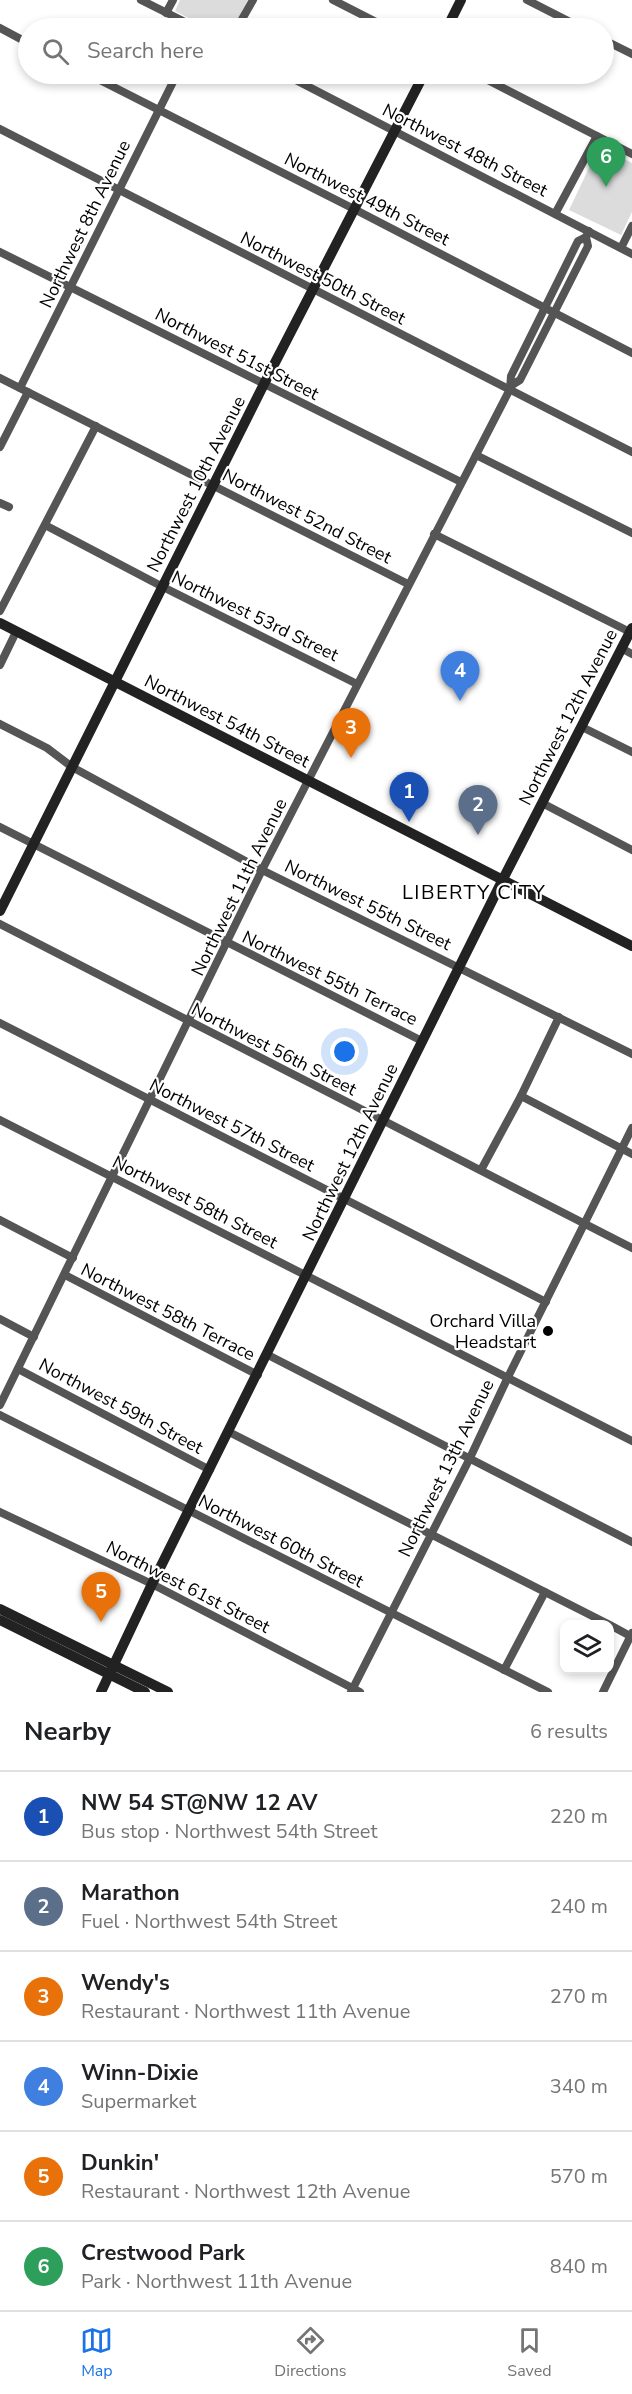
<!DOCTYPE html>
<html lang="en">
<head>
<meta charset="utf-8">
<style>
	:root { --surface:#fff; --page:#f6f6f6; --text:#202124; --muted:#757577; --line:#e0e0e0; --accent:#1a73e8 }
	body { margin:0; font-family:"Nunito Sans",sans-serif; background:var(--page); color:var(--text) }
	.controls { position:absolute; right:18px; bottom:18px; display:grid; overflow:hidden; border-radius:12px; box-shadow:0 3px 9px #0003 }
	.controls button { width:54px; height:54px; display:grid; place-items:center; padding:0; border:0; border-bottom:2px solid var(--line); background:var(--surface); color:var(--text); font:30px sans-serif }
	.you { position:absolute; left:345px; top:1052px; width:21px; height:21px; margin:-15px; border:4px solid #fff; border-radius:50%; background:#1a73e8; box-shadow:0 0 0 9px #1a73e833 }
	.badge { display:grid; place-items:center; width:39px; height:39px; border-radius:50%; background:var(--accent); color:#fff; font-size:20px; font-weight:700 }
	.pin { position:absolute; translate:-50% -50px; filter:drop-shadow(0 2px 3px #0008) }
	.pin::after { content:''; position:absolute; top:32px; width:21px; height:18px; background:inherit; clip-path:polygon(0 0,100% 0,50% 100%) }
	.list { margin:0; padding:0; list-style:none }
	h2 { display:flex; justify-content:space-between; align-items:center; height:78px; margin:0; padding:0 24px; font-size:26px }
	h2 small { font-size:20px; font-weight:400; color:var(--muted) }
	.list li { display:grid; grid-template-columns:39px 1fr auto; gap:18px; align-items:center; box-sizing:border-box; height:90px; padding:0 24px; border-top:2px solid var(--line) }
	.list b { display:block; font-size:22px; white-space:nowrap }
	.list p { margin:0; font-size:20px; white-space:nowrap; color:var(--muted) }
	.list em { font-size:20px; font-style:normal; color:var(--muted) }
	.icon { flex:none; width:33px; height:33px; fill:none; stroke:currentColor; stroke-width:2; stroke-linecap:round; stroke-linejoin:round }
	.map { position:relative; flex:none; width:632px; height:1692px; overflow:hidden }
	.search { position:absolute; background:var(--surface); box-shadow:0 3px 9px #0003; left:18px; right:18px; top:18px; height:66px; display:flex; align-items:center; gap:15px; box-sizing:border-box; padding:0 21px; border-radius:33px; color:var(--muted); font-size:22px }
	.sheet { height:618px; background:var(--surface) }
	nav { display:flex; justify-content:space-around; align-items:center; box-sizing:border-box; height:84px; border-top:2px solid var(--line); background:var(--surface); font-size:16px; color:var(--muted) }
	nav a { display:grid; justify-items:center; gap:3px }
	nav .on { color:var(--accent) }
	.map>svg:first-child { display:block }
</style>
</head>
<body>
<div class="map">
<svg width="632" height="1692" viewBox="0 0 632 1692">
	<rect width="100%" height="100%" fill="#fff"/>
	<g fill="#dcdcdc">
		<path d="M180,0H248L233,28H208L175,11Z"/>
		<path d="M599,147L632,163V212L621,235L569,210Z"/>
	</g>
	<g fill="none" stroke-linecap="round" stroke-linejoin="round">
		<g stroke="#555" stroke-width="8">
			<path d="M141,0L197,28"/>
			<path d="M333,0L388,28"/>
			<path d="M527,0L582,28"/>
			<path d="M166,13L173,0"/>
			<path d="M0,28L28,43"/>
			<path d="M237,28L253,0"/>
			<path d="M604,40L632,54"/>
			<path d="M88,74L354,209L632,353"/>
			<path d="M284,74L632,254"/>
			<path d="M476,74L632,154"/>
			<path d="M0,129L632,452"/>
			<path d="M555,214L597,136"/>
			<path d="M621,248L632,226"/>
			<path d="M0,252L461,482"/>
			<path d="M0,378L408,584"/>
			<path d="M512,385L520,380L588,246L586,237"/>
			<path d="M20,388L177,74"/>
			<path d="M0,447L28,392"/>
			<path d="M476,455L632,533"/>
			<path d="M0,503L9,507"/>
			<path d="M45,525L163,587L357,684"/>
			<path d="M434,534L630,632"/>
			<path d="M0,611L96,426"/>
			<path d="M621,648L632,654"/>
			<path d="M0,665L16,632"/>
			<path d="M0,724L47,748L72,767L262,870L632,1054"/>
			<path d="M582,727L632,752"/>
			<path d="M542,803L632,850"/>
			<path d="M0,827L422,1041"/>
			<path d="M0,924L632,1248"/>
			<path d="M0,1023L546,1302"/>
			<path d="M521,1096L632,1154"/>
			<path d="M0,1120L632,1441"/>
			<path d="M481,1170L521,1096L559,1017"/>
			<path d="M0,1220L73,1258"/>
			<path d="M65,1275L258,1375"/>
			<path d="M0,1319L34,1337"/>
			<path d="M268,1355L632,1542"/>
			<path d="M18,1369L210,1470"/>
			<path d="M0,1405L262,870L510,389L511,376L578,241L586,237L589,231"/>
			<path d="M0,1415L548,1692"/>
			<path d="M229,1432L608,1624"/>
			<path d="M0,1512L152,1584L360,1692"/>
			<path d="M610,1625L632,1637"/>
			<path d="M504,1670L545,1592"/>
			<path d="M351,1692L469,1460L508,1377L632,1128"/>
			<path d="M603,1692L632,1633"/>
		</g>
		<g stroke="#222" stroke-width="10">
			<path d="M447,28L461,0"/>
			<path d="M0,623L632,946"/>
			<path d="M0,911L264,384L424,74"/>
			<path d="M0,1609L168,1692"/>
			<path d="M0,1620L145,1692"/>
			<path d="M101,1692L152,1584L502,881L632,628"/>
		</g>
	</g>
	<circle fill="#000" stroke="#fff" stroke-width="2" cx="548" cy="1331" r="6"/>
	<g text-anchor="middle" stroke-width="4.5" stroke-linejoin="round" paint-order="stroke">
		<g font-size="18" fill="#000" stroke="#fff">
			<text transform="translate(465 150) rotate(27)" y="6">Northwest 48th Street</text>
			<text transform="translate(367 199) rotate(27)" y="6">Northwest 49th Street</text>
			<text transform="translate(85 224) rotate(-64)" y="6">Northwest 8th Avenue</text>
			<text transform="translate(323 278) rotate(27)" y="6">Northwest 50th Street</text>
			<text transform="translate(237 354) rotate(27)" y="6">Northwest 51st Street</text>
			<text transform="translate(196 484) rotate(-63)" y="6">Northwest 10th Avenue</text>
			<text transform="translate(307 516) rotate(27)" y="6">Northwest 52nd Street</text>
			<text transform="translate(255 616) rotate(26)" y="6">Northwest 53rd Street</text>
			<text transform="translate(568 717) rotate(-63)" y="6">Northwest 12th Avenue</text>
			<text transform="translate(227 721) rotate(27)" y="6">Northwest 54th Street</text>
			<text transform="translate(239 887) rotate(-64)" y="6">Northwest 11th Avenue</text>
			<text transform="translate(368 905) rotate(26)" y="6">Northwest 55th Street</text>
			<text transform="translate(330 978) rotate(26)" y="6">Northwest 55th Terrace</text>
			<text transform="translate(274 1049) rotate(27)" y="6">Northwest 56th Street</text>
			<text transform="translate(232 1125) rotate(27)" y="6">Northwest 57th Street</text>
			<text transform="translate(350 1152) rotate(-64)" y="6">Northwest 12th Avenue</text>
			<text transform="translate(195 1202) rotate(27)" y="6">Northwest 58th Street</text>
			<text transform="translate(168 1312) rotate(27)" y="6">Northwest 58th Terrace</text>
			<text transform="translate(121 1406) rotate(28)" y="6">Northwest 59th Street</text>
			<text transform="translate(446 1468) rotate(-64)" y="6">Northwest 13th Avenue</text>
			<text transform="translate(281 1541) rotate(27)" y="6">Northwest 60th Street</text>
			<text transform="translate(188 1587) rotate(27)" y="6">Northwest 61st Street</text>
		</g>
		<g font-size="18" fill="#000" stroke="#fff" text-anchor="end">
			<text x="536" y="1327">Orchard Villa<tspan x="536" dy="21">Headstart</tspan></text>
		</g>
		<g font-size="20" letter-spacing="1.5" fill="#000" stroke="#fff">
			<text x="474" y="899">LIBERTY CITY</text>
		</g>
	</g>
</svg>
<div class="controls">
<button><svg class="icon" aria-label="layers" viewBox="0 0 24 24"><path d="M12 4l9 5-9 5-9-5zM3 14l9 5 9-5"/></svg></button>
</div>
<div class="you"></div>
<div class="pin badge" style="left:409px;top:822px;background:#1a4fb4">1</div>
<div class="pin badge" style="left:478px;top:835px;background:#5c6f8a">2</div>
<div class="pin badge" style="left:351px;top:758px;background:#e8710a">3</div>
<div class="pin badge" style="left:460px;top:701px;background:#3f7fe0">4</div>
<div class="pin badge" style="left:101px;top:1622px;background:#e8710a">5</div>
<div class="pin badge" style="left:606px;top:187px;background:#2e9e5b">6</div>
<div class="search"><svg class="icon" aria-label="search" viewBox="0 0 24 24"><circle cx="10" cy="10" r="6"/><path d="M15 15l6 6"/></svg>Search here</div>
</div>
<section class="sheet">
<h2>Nearby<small>6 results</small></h2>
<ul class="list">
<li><span class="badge" style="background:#1a4fb4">1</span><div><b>NW 54 ST@NW 12 AV</b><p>Bus stop · Northwest 54th Street</p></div><em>220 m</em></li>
<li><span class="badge" style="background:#5c6f8a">2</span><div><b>Marathon</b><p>Fuel · Northwest 54th Street</p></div><em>240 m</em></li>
<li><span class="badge" style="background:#e8710a">3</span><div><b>Wendy's</b><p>Restaurant · Northwest 11th Avenue</p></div><em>270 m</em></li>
<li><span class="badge" style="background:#3f7fe0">4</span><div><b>Winn-Dixie</b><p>Supermarket</p></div><em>340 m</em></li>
<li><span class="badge" style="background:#e8710a">5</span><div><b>Dunkin'</b><p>Restaurant · Northwest 12th Avenue</p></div><em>570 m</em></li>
<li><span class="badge" style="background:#2e9e5b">6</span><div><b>Crestwood Park</b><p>Park · Northwest 11th Avenue</p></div><em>840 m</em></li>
</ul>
</section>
<nav>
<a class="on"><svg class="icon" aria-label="map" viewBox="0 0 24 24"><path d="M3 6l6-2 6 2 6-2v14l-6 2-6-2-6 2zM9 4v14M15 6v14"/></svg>Map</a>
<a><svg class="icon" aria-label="directions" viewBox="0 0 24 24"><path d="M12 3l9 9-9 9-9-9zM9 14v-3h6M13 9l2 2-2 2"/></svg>Directions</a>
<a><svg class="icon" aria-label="saved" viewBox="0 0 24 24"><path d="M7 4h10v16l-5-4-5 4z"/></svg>Saved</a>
</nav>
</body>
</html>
